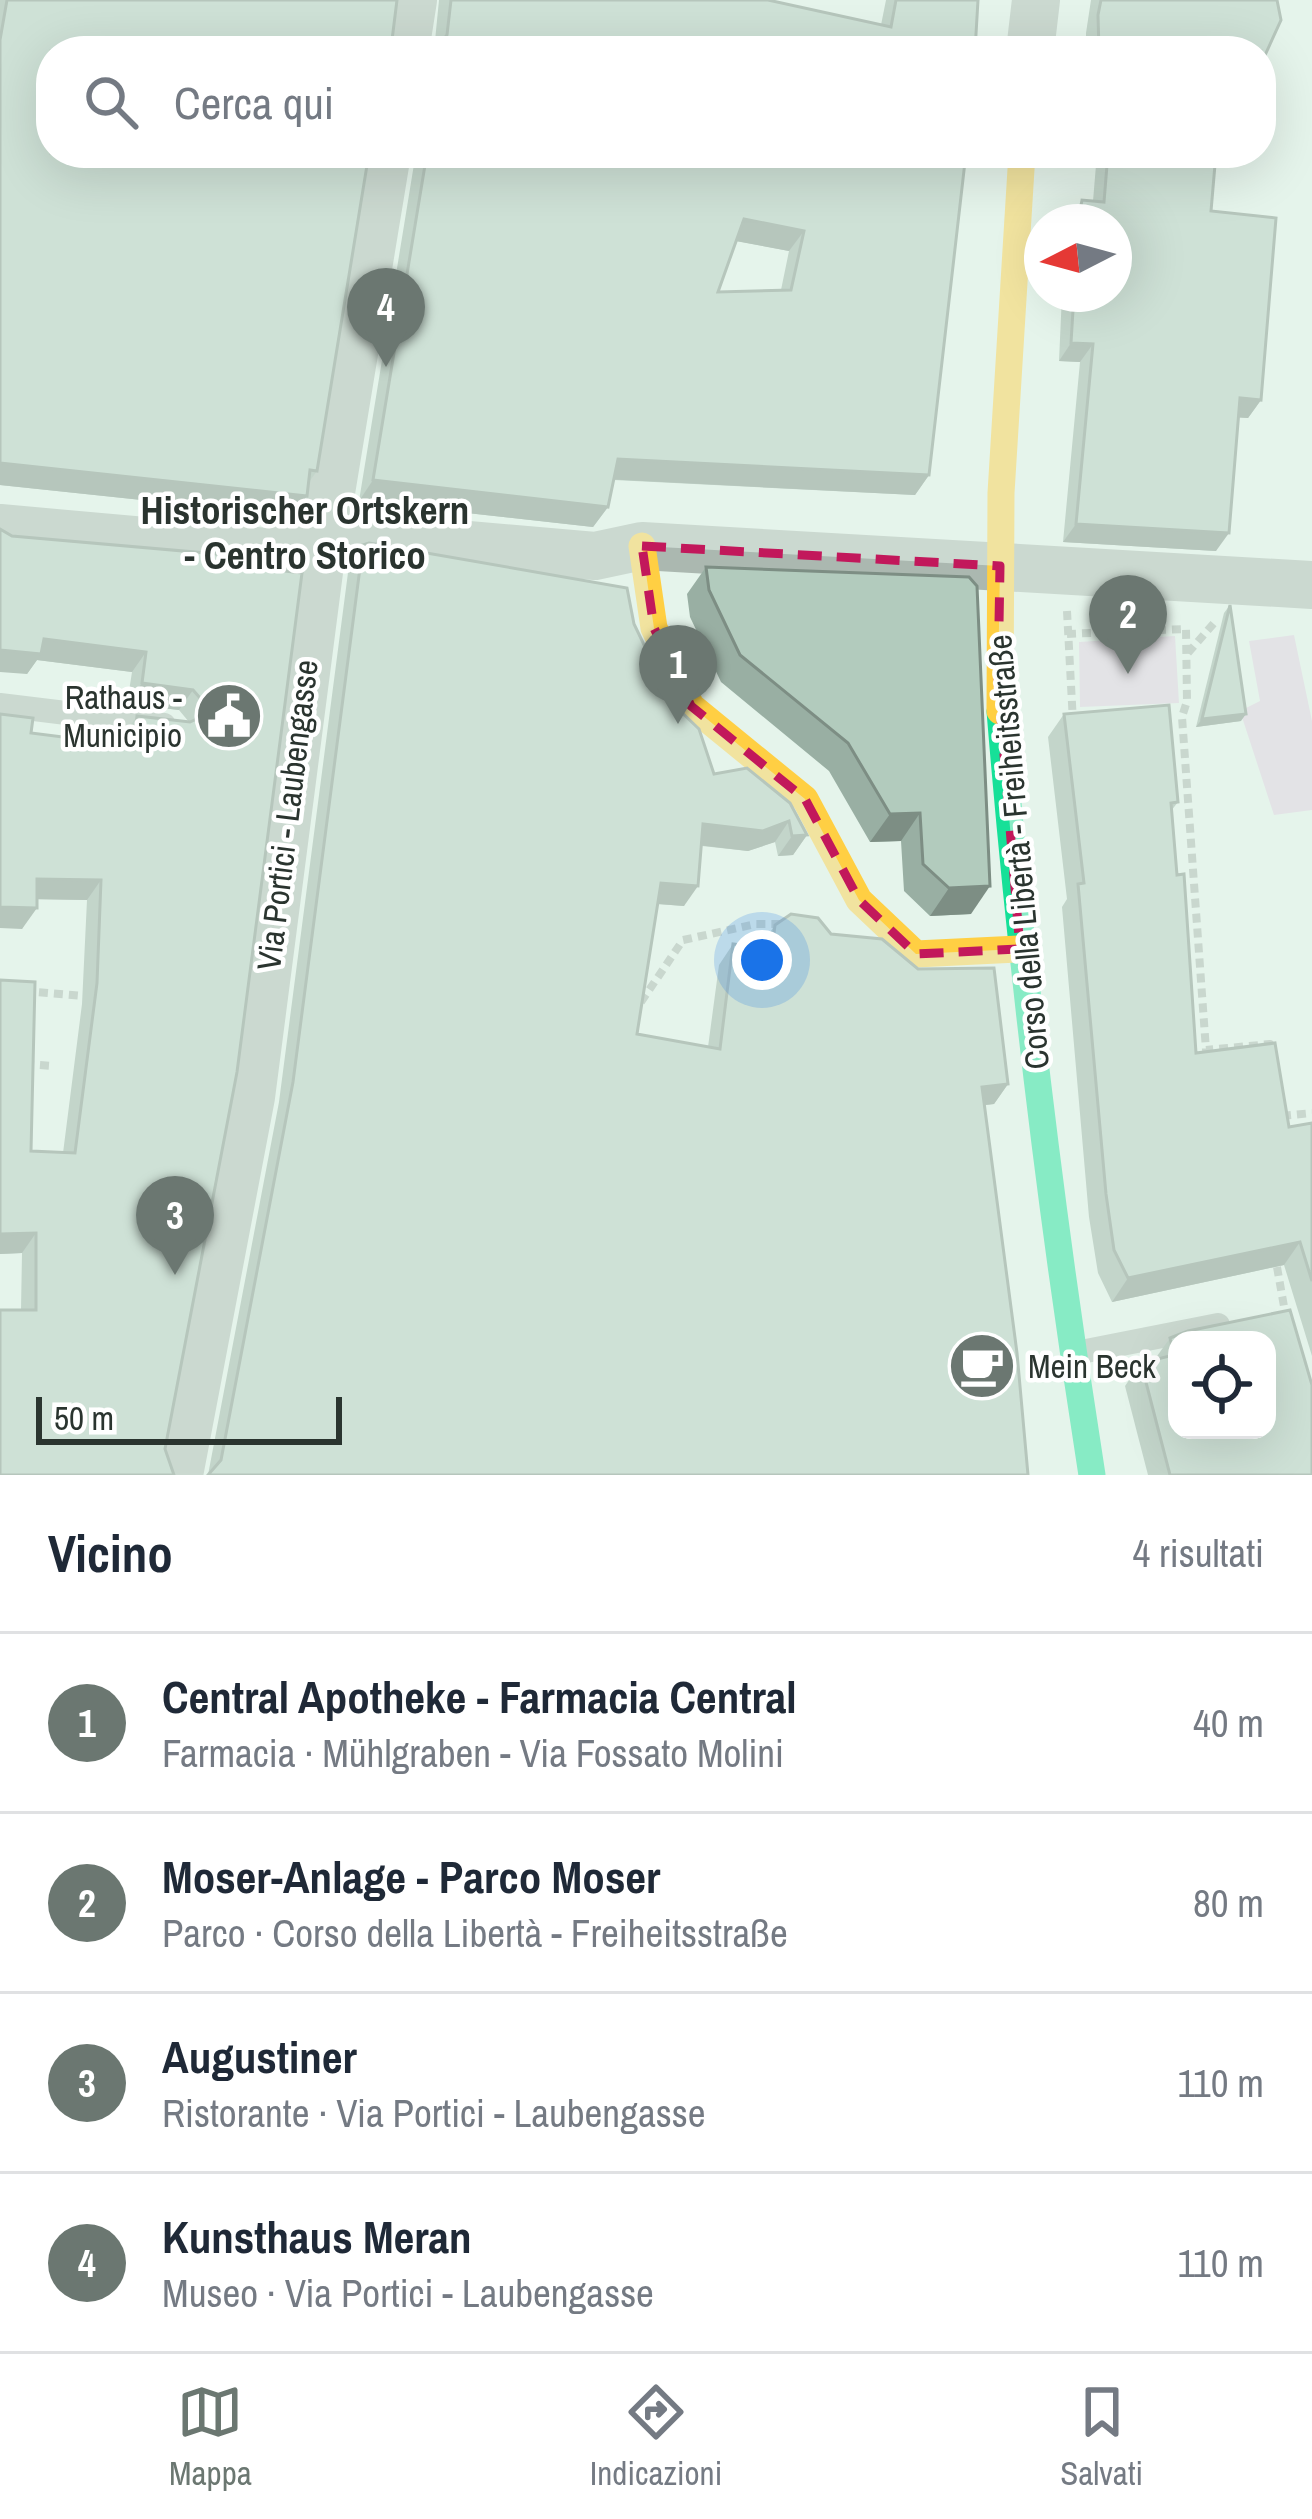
<!DOCTYPE html>
<html lang="it">
<head>
<meta charset="utf-8">
<style>
	:root { --surface:#fff; --page:#f6f6f7; --text:#1f2937; --muted:#747a83; --line:#e0e1e3; --accent:#6b7771 }
	body { margin:0; font-family:"Archivo Narrow",sans-serif; background:var(--page); color:var(--text) }
	.controls { position:absolute; right:36px; bottom:36px; display:grid; overflow:hidden; border-radius:24px; box-shadow:0 12px 48px #0002 }
	.controls button { width:108px; height:108px; display:grid; place-items:center; padding:0; border:0; border-bottom:3px solid var(--line); background:var(--surface); color:var(--text); font:60px sans-serif }
	.compass { position:absolute; left:1024px; top:204px; width:108px; height:108px; border-radius:50%; background:var(--surface); box-shadow:0 12px 48px #0002; rotate:264deg }
	.scale { position:absolute; left:36px; bottom:30px; width:306px; box-sizing:border-box; padding-left:12px; border:6px solid #2a342f; border-top:0; font-size:33px; line-height:42px; white-space:nowrap; color:#2a342f; -webkit-text-stroke:9px #fff; paint-order:stroke }
	.you { position:absolute; left:762px; top:960px; width:42px; height:42px; margin:-30px; border:9px solid #fff; border-radius:50%; background:#1a73e8; box-shadow:0 0 0 18px #1a73e833 }
	.badge { display:grid; place-items:center; width:78px; height:78px; border-radius:50%; background:var(--accent); color:#fff; font-size:39px; font-weight:700 }
	.pin { position:absolute; translate:-50% -99px; filter:drop-shadow(0 3px 6px #0008) }
	.pin::after { content:''; position:absolute; top:63px; width:42px; height:36px; background:inherit; clip-path:polygon(0 0,100% 0,50% 100%) }
	.list { margin:0; padding:0; list-style:none }
	h2 { display:flex; justify-content:space-between; align-items:center; height:156px; margin:0; padding:0 48px; font-size:51px }
	h2 small { font-size:39px; font-weight:400; color:var(--muted) }
	.list li { display:grid; grid-template-columns:78px 1fr auto; gap:36px; align-items:center; box-sizing:border-box; height:180px; padding:0 48px; border-top:3px solid var(--line) }
	.list b { display:block; font-size:45px; white-space:nowrap }
	.list p { margin:0; font-size:39px; white-space:nowrap; color:var(--muted) }
	.list em { font-size:39px; font-style:normal; color:var(--muted) }
	.icon { flex:none; width:66px; height:66px; fill:none; stroke:currentColor; stroke-width:2; stroke-linecap:round; stroke-linejoin:round }
	.map { position:relative; flex:none; width:1312px; height:1475px; overflow:hidden }
	.search { position:absolute; background:var(--surface); box-shadow:0 12px 48px #0002; left:36px; right:36px; top:36px; height:132px; display:flex; align-items:center; gap:30px; box-sizing:border-box; padding:0 42px; border-radius:48px; color:var(--muted); font-size:45px }
	.sheet { height:876px; background:var(--surface) }
	nav { display:flex; justify-content:space-around; align-items:center; box-sizing:border-box; height:168px; border-top:3px solid var(--line); background:var(--surface); font-size:33px; color:var(--muted) }
	nav a { display:grid; justify-items:center; gap:6px }
	nav .on { color:var(--accent) }
	.map>svg:first-child { display:block }
</style>
</head>
<body>
<div class="map">
<svg width="1312" height="1475" viewBox="0 0 1312 1475">
	<rect width="100%" height="100%" fill="#e5f4eb"/>
	<g fill="#e0cfe1">
		<path d="M1294,635L1312,721V810L1274,815L1240,711L1260,701L1249,641Z"/>
		<path d="M1175,636L1179,703L1080,707L1079,642Z"/>
	</g>
	<g fill="none" stroke-linecap="round" stroke-linejoin="round">
		<g stroke="#a7b3ac" stroke-width="8" stroke-dasharray="9 6" stroke-linecap="butt">
			<path d="M1067,611L1073,722"/>
			<path d="M1067,634L1186,629L1187,701L1182,717L1206,1050L1270,1044L1272,1053"/>
			<path d="M1188,653L1214,623"/>
			<path d="M24,991L83,996"/>
			<path d="M641,1002L683,940L756,924H783"/>
			<path d="M25,1064L53,1066"/>
			<path d="M1282,1116L1312,1113"/>
			<path d="M1277,1267L1285,1312"/>
		</g>
		<g stroke="#abb8b0" stroke-width="24">
			<path d="M0,705L164,725"/>
			<path d="M1076,1353L1218,1325"/>
		</g>
		<g stroke="#abb8b0" stroke-width="48">
			<path d="M405,51L413,0"/>
			<path d="M1030,51L1036,0"/>
			<path d="M0,528L268,552L354,535L595,556L642,546L1312,585"/>
			<path d="M179,1475L251,1097L323,541L387,153"/>
		</g>
		<path stroke="#16e098" stroke-width="27" d="M1000,711C1021,967 1052,1221 1092,1475"/>
		<g stroke="#ffcf43" stroke-width="27">
			<path d="M642,546L654,628L691,706L805,799L859,900L916,954L1020,949"/>
			<path d="M1000,711L1001,493L1022,153"/>
		</g>
	</g>
	<g fill="#99afa3" fill-rule="evenodd">
		<path d="M0,0H397L51,51L317,471L309,482L293,516L0,485Z"/>
		<path d="M439,0H768L881,25L886,0H978L975,51H434Z"/>
		<path d="M1091,0H1277L1261,51H1086V33Z"/>
		<path d="M413,153H966L929,475L915,495L614,480L608,507L593,527L359,501L415,158ZM737,241L789,251L781,290L718,292Z"/>
		<path d="M1097,153H1216L1211,211L1261,400L1248,418L1238,417L1216,551L1063,542L1080,362L1059,361L1062,294H1114V222H1069L1082,200L1093,201Z"/>
		<path d="M12,536L286,560L165,1449L21,1310L22,1253L0,1254V980L31,1151L63,1153L82,1004L87,900L37,899L22,929L31,733L122,744L123,736L137,716L189,722L179,710L127,704L132,672L37,660L27,674Z"/>
		<path d="M363,545L634,624L672,703L714,774L747,768L807,835L793,855L778,856L775,842L748,851L702,846L684,906L657,904L637,1034L708,1047L719,965L733,944L760,947L775,925L831,934L1008,1084L994,1104L985,1105L208,1475L279,1102L349,565Z"/>
		<path d="M706,567L969,577L971,914L930,916L904,891L901,841L870,842L829,771L721,682L690,617L687,594Z"/>
		<path d="M1230,605L1241,721L1196,727L1224,613Z"/>
		<path d="M1064,714L1178,802L1171,811L1196,1053L1289,1127L1312,1123V1356L1284,1265L1112,1302L1098,1273L1089,1217L1062,907L1067,899L1048,737Z"/>
		<path d="M1170,1338L1312,1475H1148L1125,1386L1141,1363L1155,1359Z"/>
	</g>
	<g fill="#7d8e84">
		<path d="M744,219L804,231L789,251L730,240Z"/>
		<path d="M1071,343L1093,344L1080,362L1059,361Z"/>
		<path d="M1240,398L1261,400L1248,418L1227,417Z"/>
		<path d="M618,459L929,475L915,495L604,479Z"/>
		<path d="M0,463L307,496L293,516L0,485Z"/>
		<path d="M373,480L608,507L593,527L359,501Z"/>
		<path d="M1076,524L1229,533L1216,551L1063,542Z"/>
		<path d="M44,639L146,652L132,672L37,660L27,674L0,672V650Z"/>
		<path d="M142,683L193,690L179,710L127,704Z"/>
		<path d="M1246,714L1241,721L1196,727L1202,719Z"/>
		<path d="M920,813L901,841L870,842L890,814Z"/>
		<path d="M789,821L775,842L748,851L689,844L703,824Z"/>
		<path d="M807,835L793,855L778,856L792,836Z"/>
		<path d="M37,879L101,880L87,900L23,899Z"/>
		<path d="M661,883L698,886L684,906L646,903Z"/>
		<path d="M990,886L971,914L930,916L949,888Z"/>
		<path d="M0,907L37,908L22,929L0,928Z"/>
		<path d="M1008,1084L994,1104L968,1107L982,1087Z"/>
		<path d="M36,1233L22,1253L0,1254V1234Z"/>
		<path d="M1300,1242L1284,1265L1112,1302L1128,1278Z"/>
	</g>
	<g fill="#b2cbbd" stroke="#7d8e84" stroke-width="3" fill-rule="evenodd">
		<path d="M7,0H397L392,40L401,51H51V153H369L317,471L310,470L307,496L0,463V40Z"/>
		<path d="M451,0H768L891,27L896,0H978L975,51H434L447,35Z"/>
		<path d="M1101,0H1277L1281,20L1261,64V51H1099L1098,15Z"/>
		<path d="M427,153H966L929,475L618,459L608,507L373,480ZM744,219L804,231L791,290L718,292Z"/>
		<path d="M1108,153H1216L1211,211L1276,218L1261,400L1240,398L1229,533L1076,524L1093,344L1071,343L1074,294H1114V222H1078L1082,200L1104,202Z"/>
		<path d="M0,529L12,536L286,560L284,571L302,573L237,1072L165,1449L174,1475H0V1310H36V1233L0,1234V980L35,982L31,1151L75,1153L97,983L101,880L37,879V908L0,907V714L33,718L31,733L134,746L137,716L190,722L203,716L207,706L193,690L142,683L146,652L44,639L41,654L0,650Z"/>
		<path d="M369,543L627,588L634,624L672,703L699,729L714,774L747,768L790,803L807,835L792,836L789,821L763,831L703,824L698,886L661,883L637,1034L720,1049L733,944L772,949L775,925L791,914L818,918L831,934L882,939L918,969L994,968L1008,1084L982,1087L1017,1353L1028,1475H208L221,1460L293,1082L363,545Z"/>
		<path d="M706,567L969,577L977,586L990,886L949,888L923,864L920,813L890,814L848,743L740,655L709,590Z"/>
		<path d="M1230,605L1246,714L1202,719Z"/>
		<path d="M1169,705L1178,802L1171,803L1177,875L1184,874L1196,1053L1275,1043L1289,1127L1312,1123V1281L1300,1242L1128,1278L1114,1250L1106,1194L1078,884L1084,883L1064,714Z"/>
		<path d="M1290,1310L1312,1385V1475H1170L1141,1363L1174,1355L1170,1338L1188,1331ZM1177,1340H1267V1430H1177Z"/>
	</g>
	<path d="M0 0H1312V1475H0ZM642,546L1000,566L998,682L1020,949L916,954L859,900L805,799L691,706L654,628Z" fill="#e5f4eb" fill-opacity=".55" fill-rule="evenodd"/>
	<path fill="none" stroke="#c2185b" stroke-width="9" stroke-dasharray="24 15" stroke-linejoin="round" d="M642,546L1000,566L998,682L1020,949L916,954L859,900L805,799L691,706L654,628Z"/>
	<defs>
		<symbol id="civic-disc" viewBox="-11 -11 22 22"><circle r="9.5" fill="#6b7771" stroke="#fff"/><path d="M-.6-6.5H3V-4.5H.6V-3L4-1V1h2V6H-6V1h2V-1L-.6-3ZM-1.2 2.5V6h2.4V2.5Z" fill="#fff"/></symbol>
		<symbol id="cafe-disc" viewBox="-11 -11 22 22"><circle r="9.5" fill="#6b7771" stroke="#fff"/><path d="M-5.5-4.5H6V0H3Q3 3.5 0 3.5H-2.5Q-5.5 3.5-5.5 0ZM3-3.2v2h1.7v-2ZM-6 4.5H4V6H-6Z" fill="#fff"/></symbol>
	</defs>
	<g fill-rule="evenodd">
		<use href="#civic-disc" x="191" y="678" width="76" height="76"/>
		<use href="#cafe-disc" x="944" y="1328" width="76" height="76"/>
	</g>
	<g text-anchor="middle" stroke-width="9" stroke-linejoin="round" paint-order="stroke">
		<g font-size="33" fill="#2a342f" stroke="#fff" text-anchor="end">
			<text x="182" y="709">Rathaus -<tspan x="182" dy="38">Municipio</tspan></text>
			<text x="1028" y="1378" text-anchor="start">Mein Beck</text>
		</g>
		<g font-size="33" fill="#2a342f" stroke="#fff">
			<text transform="translate(287 815) rotate(-83)" y="12">Via Portici - Laubengasse</text>
			<text transform="translate(1018 852) rotate(-95)" y="12">Corso della Libertà - Freiheitsstraße</text>
		</g>
		<g font-size="39" font-weight="bold" fill="#2a342f" stroke="#fff">
			<text x="305" y="524">Historischer Ortskern<tspan x="305" dy="45">- Centro Storico</tspan></text>
		</g>
	</g>
</svg>
<div class="controls">
<button><svg class="icon" aria-label="locate" viewBox="0 0 24 24"><circle cx="12" cy="12" r="6"/><path d="M12 2v4M12 18v4M2 12h4M18 12h4"/></svg></button>
</div>
<svg class="compass" viewBox="-18 -18 36 36"><path d="M0-13l5 13h-10z" fill="#e53935"/><path d="M0 13l5-13h-10z" fill="#747a83"/></svg>
<div class="scale">50 m</div>
<div class="you"></div>
<div class="pin badge" style="left:678px;top:724px">1</div>
<div class="pin badge" style="left:1128px;top:674px">2</div>
<div class="pin badge" style="left:175px;top:1275px">3</div>
<div class="pin badge" style="left:386px;top:367px">4</div>
<div class="search"><svg class="icon" aria-label="search" viewBox="0 0 24 24"><circle cx="10" cy="10" r="6"/><path d="M15 15l6 6"/></svg>Cerca qui</div>
</div>
<section class="sheet">
<h2>Vicino<small>4 risultati</small></h2>
<ul class="list">
<li><span class="badge">1</span><div><b>Central Apotheke - Farmacia Central</b><p>Farmacia · Mühlgraben - Via Fossato Molini</p></div><em>40 m</em></li>
<li><span class="badge">2</span><div><b>Moser-Anlage - Parco Moser</b><p>Parco · Corso della Libertà - Freiheitsstraße</p></div><em>80 m</em></li>
<li><span class="badge">3</span><div><b>Augustiner</b><p>Ristorante · Via Portici - Laubengasse</p></div><em>110 m</em></li>
<li><span class="badge">4</span><div><b>Kunsthaus Meran</b><p>Museo · Via Portici - Laubengasse</p></div><em>110 m</em></li>
</ul>
</section>
<nav>
<a class="on"><svg class="icon" aria-label="map" viewBox="0 0 24 24"><path d="M3 6l6-2 6 2 6-2v14l-6 2-6-2-6 2zM9 4v14M15 6v14"/></svg>Mappa</a>
<a><svg class="icon" aria-label="directions" viewBox="0 0 24 24"><path d="M12 3l9 9-9 9-9-9zM9 14v-3h6M13 9l2 2-2 2"/></svg>Indicazioni</a>
<a><svg class="icon" aria-label="saved" viewBox="0 0 24 24"><path d="M7 4h10v16l-5-4-5 4z"/></svg>Salvati</a>
</nav>
</body>
</html>
